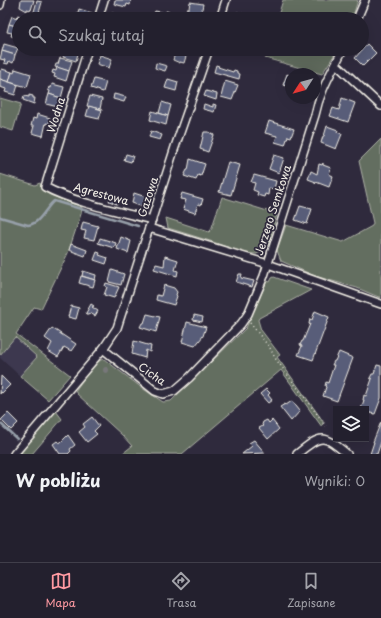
<!DOCTYPE html>
<html lang="pl">
<head>
<meta charset="utf-8">
<style>
	:root { --surface:#23202e; --page:#2f2d3a; --text:#f1f3f6; --muted:#a3a3aa; --line:#403e4a; --accent:#ff9aa2 }
	body { margin:0; font-family:"Playpen Sans",sans-serif; background:var(--page); color:var(--text) }
	.controls { position:absolute; right:12px; bottom:12px; display:grid; overflow:hidden; border-radius:0px; box-shadow:0 4px 16px #0002 }
	.controls button { width:36px; height:36px; display:grid; place-items:center; padding:0; border:0; border-bottom:1px solid var(--line); background:var(--surface); color:var(--text); font:20px sans-serif }
	.compass { position:absolute; left:285px; top:68px; width:36px; height:36px; border-radius:50%; background:var(--surface); box-shadow:0 4px 16px #0002; rotate:234deg }
	.list { margin:0; padding:0; list-style:none }
	h2 { display:flex; justify-content:space-between; align-items:center; height:52px; margin:0; padding:0 16px; font-size:17px }
	h2 small { font-size:13px; font-weight:400; color:var(--muted) }
	.icon { flex:none; width:22px; height:22px; fill:none; stroke:currentColor; stroke-width:2; stroke-linecap:round; stroke-linejoin:round }
	.map { position:relative; flex:none; width:381px; height:454px; overflow:hidden }
	.search { position:absolute; background:var(--surface); box-shadow:0 4px 16px #0002; left:12px; right:12px; top:12px; height:44px; display:flex; align-items:center; gap:10px; box-sizing:border-box; padding:0 14px; border-radius:22px; color:var(--muted); font-size:15px }
	.sheet { height:108px; background:var(--surface) }
	nav { display:flex; justify-content:space-around; align-items:center; box-sizing:border-box; height:56px; border-top:1px solid var(--line); background:var(--surface); font-size:11px; color:var(--muted) }
	nav a { display:grid; justify-items:center; gap:2px }
	nav .on { color:var(--accent) }
	.map>svg:first-child { display:block }
</style>
</head>
<body>
<div class="map">
<svg width="381" height="454" viewBox="0 0 381 454">
	<rect width="100%" height="100%" fill="#2f2a3d"/>
	<filter id="ink" filterUnits="userSpaceOnUse"><feTurbulence type="fractalNoise" baseFrequency=".025" numOctaves="2"/><feDisplacementMap in="SourceGraphic" scale="8" xChannelSelector="R" yChannelSelector="G"/><feConvolveMatrix kernelMatrix="1 2 1 2 8 2 1 2 1" color-interpolation-filters="sRGB"/></filter>
	<g filter="url(#ink)">
		<path fill="#3c394f" d="M15,337L37,357L20,376L0,358V355Z"/>
		<g fill="#646e61" stroke="#acb0a4">
			<path d="M283,0H358L352,19H277Z"/>
			<path d="M268,49H338L322,74L265,58Z"/>
			<path d="M0,98L21,104L13,131L0,127Z"/>
			<path d="M381,139V298L357,288L315,276L281,261L277,250L286,225L343,242L372,226L373,223L359,161Z"/>
			<path d="M0,174L35,185L40,183L42,190L50,195L82,207L81,214L68,253L41,309L34,307L16,334L70,375L48,400L20,376L37,357L15,337L0,355Z"/>
			<path d="M222,197L277,214L268,246L263,251L256,254L244,253L210,241L168,228L166,218L209,232L211,230Z"/>
			<path d="M274,277L311,290L259,318L258,320L261,330L280,355L277,357L323,421L322,427L281,370L182,454H122L132,446L122,435L77,394L75,391C81,383 95,360 104,359L142,388L163,402L171,401L246,328L267,281L270,282L272,278Z"/>
			<path d="M56,411L62,419L32,454H19Z"/>
		</g>
		<g fill="none" stroke-linecap="round" stroke-linejoin="round">
			<g stroke="#97a0aa" stroke-width="2.5">
				<path d="M0,217L28,225C40,224 46,207 54,201L138,226"/>
				<path d="M0,423L17,439"/>
			</g>
		</g>
		<g fill="#595d79" stroke="#f4f1e8">
			<path d="M21,0H34L31,10L27,9V11L20,7Z"/>
			<path d="M115,0H131L130,5L127,4L126,7L114,4Z"/>
			<path d="M37,1L42,2L38,16L33,15Z"/>
			<path d="M190,2L203,4L200,19L187,18L188,12L186,11L187,8H189Z"/>
			<path d="M79,9L92,13L90,19H76Z"/>
			<path d="M155,11L166,13L165,19L153,17Z"/>
			<path d="M166,11L170,12L169,14L180,16L179,19H165Z"/>
			<path d="M237,12L253,16L252,19L235,18Z"/>
			<path d="M112,13L125,16L124,19H111Z"/>
			<path d="M18,15L22,17L21,19H19V27L9,24L12,16L17,18Z"/>
			<path d="M9,24L19,27V35L16,34V37L11,36L12,33L7,32Z"/>
			<path d="M4,44L18,48L15,55L2,51Z"/>
			<path d="M367,44L376,53L363,66L355,58Z"/>
			<path d="M65,49L79,50L76,61L63,57Z"/>
			<path d="M176,50L187,53L184,63L180,62V63L173,60Z"/>
			<path d="M2,51L15,55L13,63L9,61L8,64L4,63L5,60L0,59Z"/>
			<path d="M100,55L112,59L109,68L97,64Z"/>
			<path d="M60,58L72,61L69,71L55,67L56,64H58Z"/>
			<path d="M156,63L167,66L165,71L155,68Z"/>
			<path d="M216,65L219,66L218,67L233,72L234,70L237,71V73L240,74L239,79L214,72Z"/>
			<path d="M57,67L69,71L66,81L54,77L55,74L52,73L53,70L56,71Z"/>
			<path d="M2,69L12,72L9,82L0,79V71H1Z"/>
			<path d="M15,69L31,74L27,87L9,82L12,72L14,73Z"/>
			<path d="M287,74L291,76V87L283,85Z"/>
			<path d="M0,79L18,85L15,95L5,92L6,89L0,87Z"/>
			<path d="M94,79L106,82L103,92L91,88Z"/>
			<path d="M168,79L178,82L176,91L165,88Z"/>
			<path d="M225,81L238,85L232,100L221,97Z"/>
			<path d="M52,84L64,87L61,98L49,94L50,91L48,90L49,87L51,88Z"/>
			<path d="M206,91L217,94L216,100L204,96Z"/>
			<path d="M49,94L61,98L58,107L46,104Z"/>
			<path d="M114,94L126,97L124,102L113,99Z"/>
			<path d="M29,95L33,96V98H35L34,104L23,100L24,96L29,97Z"/>
			<path d="M90,96L102,99L100,109L87,106Z"/>
			<path d="M342,98L355,103L348,122L330,116L333,108L339,110Z"/>
			<path d="M162,102L171,105L168,116L159,113Z"/>
			<path d="M204,104L213,107V104L216,105L214,112L203,109Z"/>
			<path d="M89,106L102,110L99,119L86,116Z"/>
			<path d="M152,111L168,116L166,125L150,120Z"/>
			<path d="M37,114L50,118L49,124L46,123L43,136L32,133L34,126H31L33,118L36,119Z"/>
			<path d="M269,121L294,129L291,137L288,136L285,145L275,142L277,136L265,133Z"/>
			<path d="M327,126L338,130L337,132L342,134L336,149L321,143L323,136H324Z"/>
			<path d="M151,131L162,135L160,140L149,137Z"/>
			<path d="M204,132H209L214,135L208,152L200,149Z"/>
			<path d="M126,154L133,156L131,162L124,160Z"/>
			<path d="M274,155L284,158L279,173L269,169Z"/>
			<path d="M190,159L205,164L201,176L198,175L196,180L184,176L187,170H188Z"/>
			<path d="M228,162L240,165L231,195L219,192Z"/>
			<path d="M323,163V165L331,168L329,174L333,176L329,187L316,182L315,184L316,182L308,179L311,171L317,174L319,164L322,165Z"/>
			<path d="M254,175L276,181L274,189L269,188L268,195L265,194L264,197L257,195L258,192L253,190L255,183L251,182Z"/>
			<path d="M134,193L146,197L143,207L132,203Z"/>
			<path d="M182,193L203,199L201,205L198,204L195,213L183,209L186,200L180,199Z"/>
			<path d="M111,196L119,198L117,204L109,201Z"/>
			<path d="M300,206L312,209L307,224L295,220Z"/>
			<path d="M83,222L98,226L94,240L84,238L86,231L81,230Z"/>
			<path d="M121,237L131,241L128,253L117,249Z"/>
			<path d="M100,238L116,243L114,248L98,243Z"/>
			<path d="M71,244L87,250L85,256L69,250Z"/>
			<path d="M97,252L100,253L99,255L108,258L106,264L94,260Z"/>
			<path d="M165,256L178,260L175,270L178,271L177,276L154,269L156,264L164,266Z"/>
			<path d="M112,270L124,274L121,285L109,282Z"/>
			<path d="M83,271L96,275L95,280L82,276Z"/>
			<path d="M239,274H242L241,278L254,281L252,287L236,282Z"/>
			<path d="M81,276L95,280L93,287L79,283Z"/>
			<path d="M106,283L119,287L114,298L104,295L107,287L105,286Z"/>
			<path d="M164,285L174,288L177,292L176,295L177,296L174,305L156,300L157,295L161,296Z"/>
			<path d="M91,304L94,306L92,307L98,311L95,316L90,313L89,315L86,313Z"/>
			<path d="M71,306L79,308L76,319L68,317Z"/>
			<path d="M315,311L329,317L313,360L298,355L302,346L300,345L302,341H303L310,324H309L310,319L312,320Z"/>
			<path d="M147,314L160,317L156,332L140,327L142,323H144Z"/>
			<path d="M194,315L203,317L202,322L193,320Z"/>
			<path d="M187,322L206,327L203,336L195,346L182,342Z"/>
			<path d="M52,328L76,344L71,351L64,347L58,357L48,351L52,343L45,338Z"/>
			<path d="M134,341L151,346L150,352L146,350L145,358L132,354Z"/>
			<path d="M339,352L353,358L337,401L323,396L326,387L325,386L326,382L328,383L334,365H332L334,361H335Z"/>
			<path d="M377,365L381,366V398L375,414L366,412V409H361L364,400H363L364,395L366,396L372,379L370,378L372,374H374Z"/>
			<path d="M1,376L10,385L2,393L1,392L0,394Z"/>
			<path d="M266,389L270,393L268,395L272,400L268,403L260,394Z"/>
			<path d="M292,401L300,411L291,421L280,407L285,404L286,405Z"/>
			<path d="M8,413L18,423L11,430L1,420Z"/>
			<path d="M92,417L99,426L94,431L97,434L87,442L79,432L85,427L83,424Z"/>
			<path d="M267,420L269,423L272,420L279,429L268,439L259,428L263,426L262,425L263,422Z"/>
			<path d="M381,422V442L377,454H370L374,442H373Z"/>
			<path d="M68,435L75,445L70,449L71,451L68,454H60L53,444L57,441L59,443L61,442Z"/>
			<path d="M254,440L265,453L242,454L252,446L249,443Z"/>
		</g>
		<g fill="none" stroke-linecap="round" stroke-linejoin="round">
			<defs>
				<g id="street">
					<path d="M0,5L1,0"/>
					<path d="M98,19L104,0"/>
					<path d="M220,19L226,0"/>
					<path d="M357,19L365,0"/>
					<path d="M88,49L45,187C75,203 118,211 152,220"/>
					<path d="M336,64L381,106"/>
					<path d="M149,228L268,264L381,304"/>
					<path d="M103,349L155,391L163,394L174,391L189,378L241,324L248,314L264,276L315,115C320,90 332,72 343,49"/>
					<path d="M14,454L103,349L117,328L175,147L209,49"/>
					<path d="M297,454C322,434 323,434 347,454"/>
				</g>
			</defs>
			<use href="#street" stroke="#f4f1e8" stroke-width="10"/>
			<path stroke="#f4f1e8" stroke-width="1.5" stroke-dasharray="1 3" stroke-linecap="butt" d="M250,323L270,348L275,358L326,426"/>
			<use href="#street" stroke="#2f2a3d" stroke-width="7"/>
		</g>
		<circle fill="#78777a" cx="106" cy="370" r="3"/>
	</g>
	<g text-anchor="middle" stroke-width="3.5" stroke-linejoin="round" paint-order="stroke">
		<g font-size="11" fill="#f4f1e8" stroke="#2f2a3d">
			<text transform="translate(56 115) rotate(-72)" y="4">Wodna</text>
			<text transform="translate(101 194) rotate(15)" y="4">Agrestowa</text>
			<text transform="translate(148 197) rotate(-72)" y="4">Gazowa</text>
			<text transform="translate(273 210) rotate(-72)" y="4">Jerzego Semkowa</text>
			<text transform="translate(152 374) rotate(35)" y="4">Cicha</text>
		</g>
	</g>
</svg>
<div class="controls">
<button><svg class="icon" aria-label="layers" viewBox="0 0 24 24"><path d="M12 4l9 5-9 5-9-5zM3 14l9 5 9-5"/></svg></button>
</div>
<svg class="compass" viewBox="-18 -18 36 36"><path d="M0-13l5 13h-10z" fill="#e53935"/><path d="M0 13l5-13h-10z" fill="#a3a3aa"/></svg>
<div class="search"><svg class="icon" aria-label="search" viewBox="0 0 24 24"><circle cx="10" cy="10" r="6"/><path d="M15 15l6 6"/></svg>Szukaj tutaj</div>
</div>
<section class="sheet">
<h2>W pobliżu<small>Wyniki: 0</small></h2>
<ul class="list">
</ul>
</section>
<nav>
<a class="on"><svg class="icon" aria-label="map" viewBox="0 0 24 24"><path d="M3 6l6-2 6 2 6-2v14l-6 2-6-2-6 2zM9 4v14M15 6v14"/></svg>Mapa</a>
<a><svg class="icon" aria-label="directions" viewBox="0 0 24 24"><path d="M12 3l9 9-9 9-9-9zM9 14v-3h6M13 9l2 2-2 2"/></svg>Trasa</a>
<a><svg class="icon" aria-label="saved" viewBox="0 0 24 24"><path d="M7 4h10v16l-5-4-5 4z"/></svg>Zapisane</a>
</nav>
</body>
</html>
